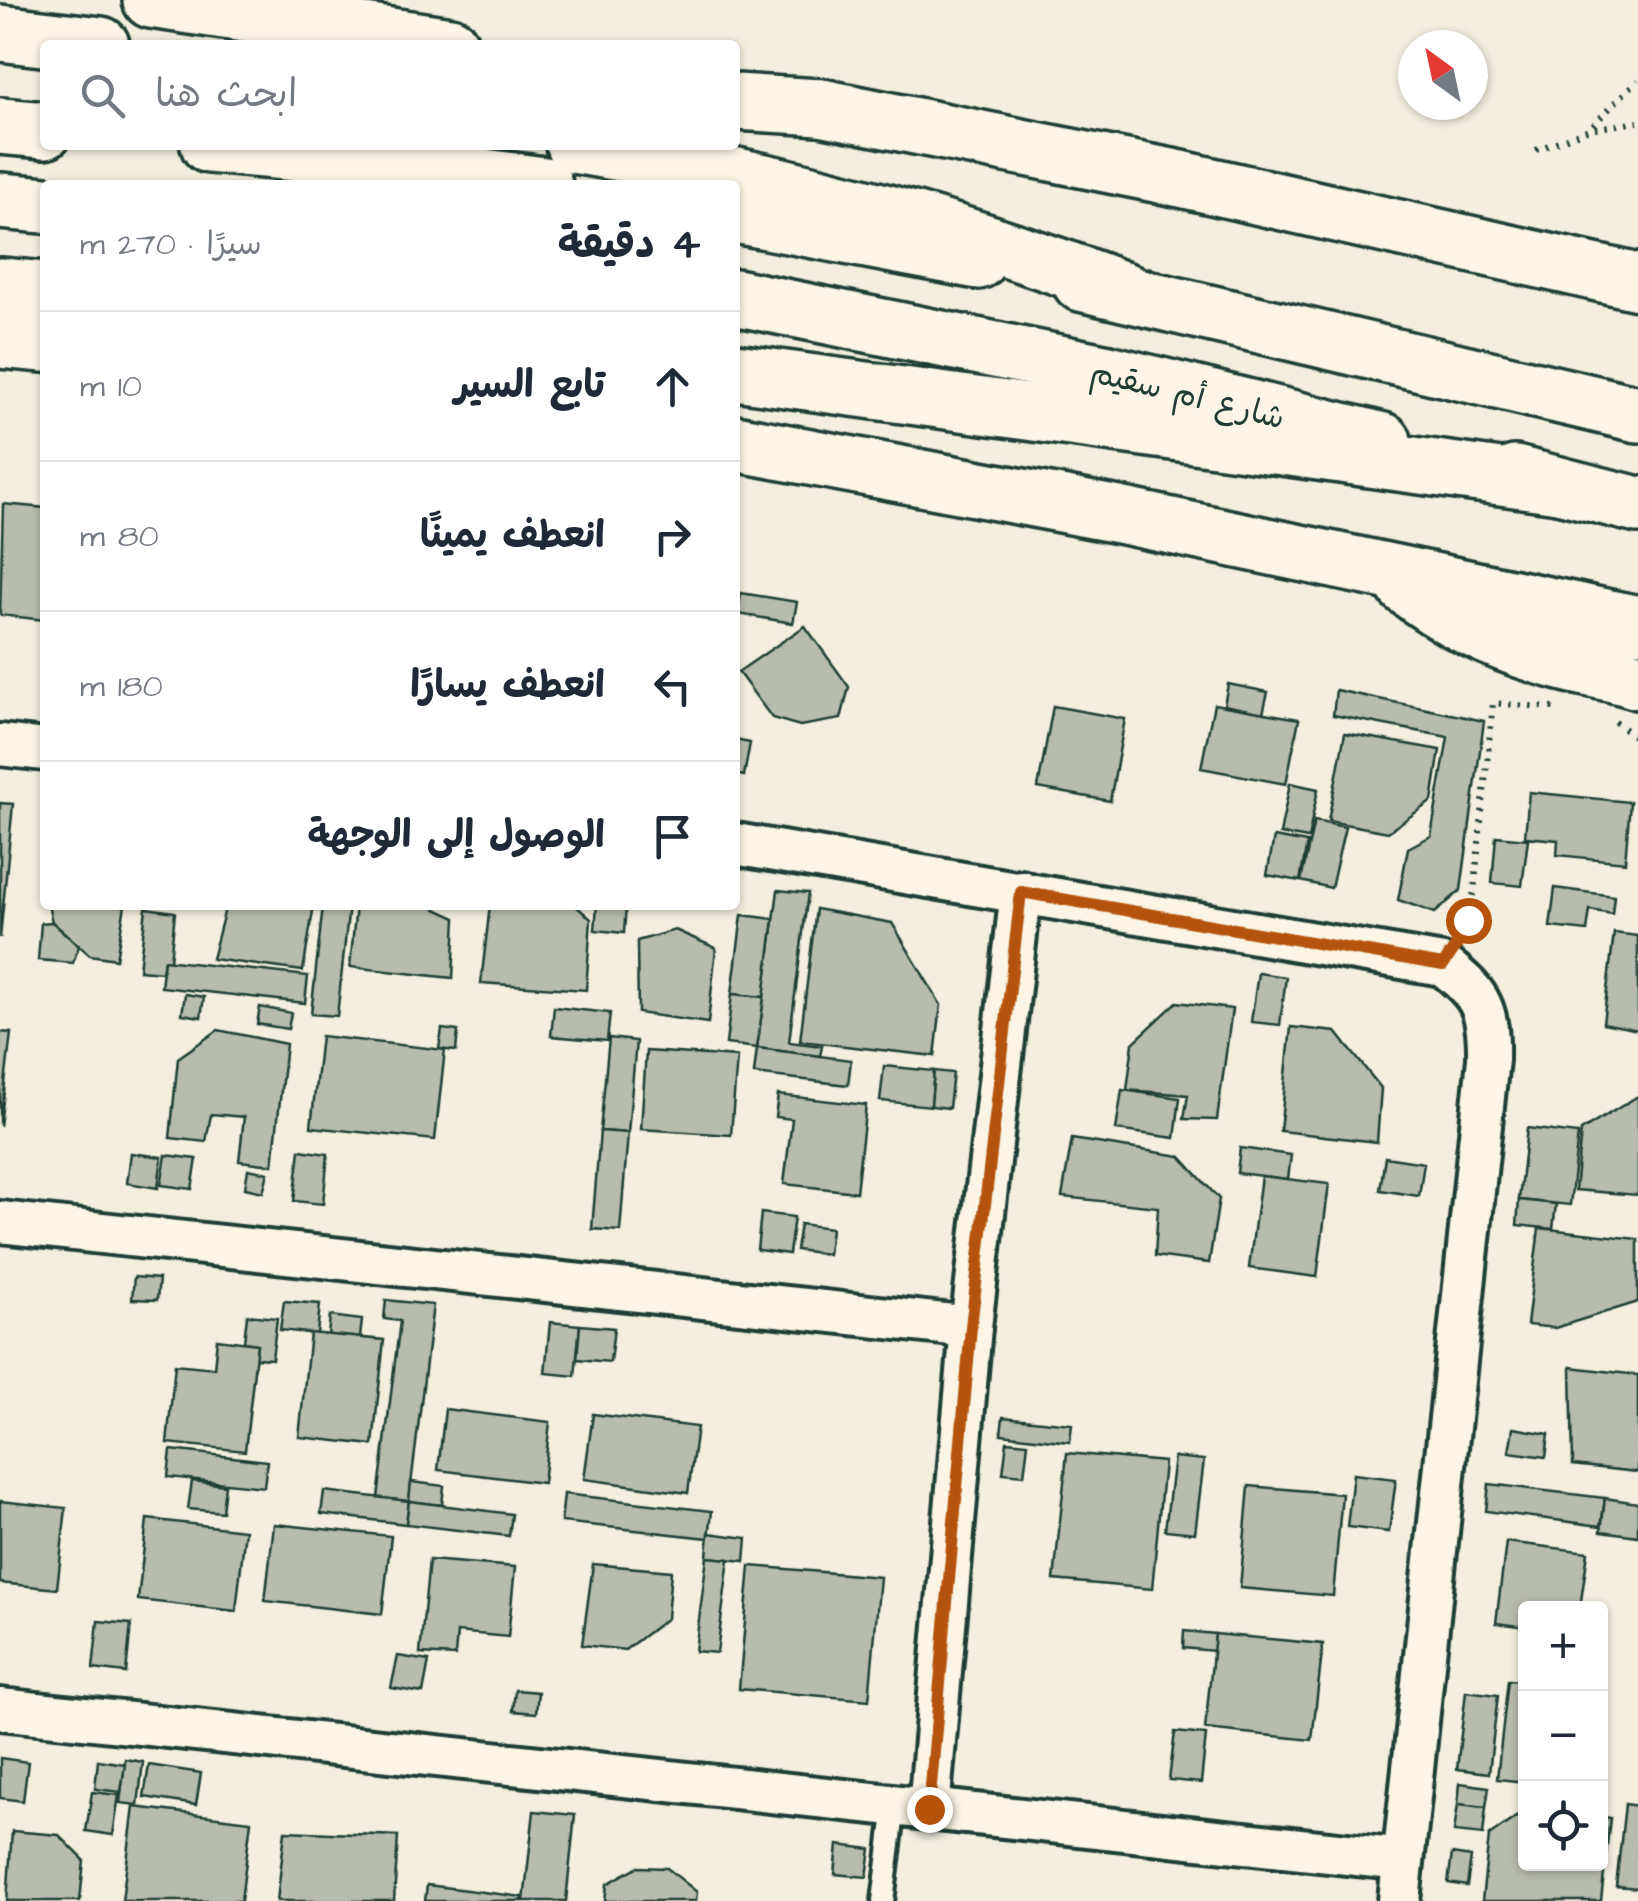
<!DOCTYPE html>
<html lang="ar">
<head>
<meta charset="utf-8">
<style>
	:root { --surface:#fff; --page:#f2f2f3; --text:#1f2937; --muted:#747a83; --line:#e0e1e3 }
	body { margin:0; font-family:"Architects Daughter","Playpen Sans Arabic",sans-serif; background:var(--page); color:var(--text); direction:rtl }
	.controls { position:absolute; right:30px; bottom:30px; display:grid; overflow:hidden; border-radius:10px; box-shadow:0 2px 8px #0004 }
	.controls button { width:90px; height:90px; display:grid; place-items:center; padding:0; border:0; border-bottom:2px solid var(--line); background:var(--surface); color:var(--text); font:50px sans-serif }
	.compass { position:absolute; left:1398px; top:30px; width:90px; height:90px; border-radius:50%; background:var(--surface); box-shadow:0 2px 8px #0004; rotate:327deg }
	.stop { position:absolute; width:30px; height:30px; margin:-22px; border:8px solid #b45309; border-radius:50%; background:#fff }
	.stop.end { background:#b45309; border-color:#fff; box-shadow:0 2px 10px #0008 }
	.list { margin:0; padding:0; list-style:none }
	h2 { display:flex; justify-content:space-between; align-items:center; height:130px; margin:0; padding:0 40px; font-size:42px }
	h2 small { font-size:32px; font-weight:400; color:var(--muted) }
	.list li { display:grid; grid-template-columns:65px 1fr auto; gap:30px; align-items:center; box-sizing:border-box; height:150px; padding:0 40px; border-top:2px solid var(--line) }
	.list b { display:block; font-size:38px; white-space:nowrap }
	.list em { font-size:32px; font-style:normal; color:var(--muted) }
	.icon { flex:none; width:55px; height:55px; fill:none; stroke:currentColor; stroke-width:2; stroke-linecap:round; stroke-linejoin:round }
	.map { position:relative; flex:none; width:1638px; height:1901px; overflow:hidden; direction:ltr }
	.search { position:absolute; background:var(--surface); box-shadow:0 2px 8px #0004; left:40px; top:40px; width:700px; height:110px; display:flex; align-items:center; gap:25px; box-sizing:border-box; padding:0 35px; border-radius:10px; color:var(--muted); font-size:38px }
	.panel { position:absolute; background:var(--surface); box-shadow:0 2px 8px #0004; left:40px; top:180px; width:700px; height:730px; border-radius:10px; direction:rtl }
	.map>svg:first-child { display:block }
</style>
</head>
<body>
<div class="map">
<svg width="1638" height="1901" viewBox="0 0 1638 1901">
	<rect width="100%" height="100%" fill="#f3eede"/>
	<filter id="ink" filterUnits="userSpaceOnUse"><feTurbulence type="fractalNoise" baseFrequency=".01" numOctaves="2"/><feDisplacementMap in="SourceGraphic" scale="20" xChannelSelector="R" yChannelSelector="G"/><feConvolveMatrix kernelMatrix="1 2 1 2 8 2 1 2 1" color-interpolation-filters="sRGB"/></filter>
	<g filter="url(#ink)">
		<g fill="#b8bcae" stroke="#1f3d34" stroke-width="2.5">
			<path d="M3,504L45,508V620L0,615Z"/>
			<path d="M741,593L797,602L793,623L738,614Z"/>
			<path d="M805,626L849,687L841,719L800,726L772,718L738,672Z"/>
			<path d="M1228,684L1268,692L1263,713L1224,705Z"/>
			<path d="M1336,690L1484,721L1461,890L1435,913L1398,900L1408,848L1431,836L1448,737L1333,715Z"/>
			<path d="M1214,704L1299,719L1286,784L1201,768Z"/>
			<path d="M1053,706L1125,719L1110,801L1038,788Z"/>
			<path d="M1345,733L1440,750L1432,801L1388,832L1328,821Z"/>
			<path d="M735,740L750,743L744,776L735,774Z"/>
			<path d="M1290,783L1318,789L1308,839L1280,834Z"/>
			<path d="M1529,792L1630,802L1625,862L1557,855L1558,840L1525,837Z"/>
			<path d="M0,803L13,804L0,938Z"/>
			<path d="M1314,821L1345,827L1331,888L1301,881Z"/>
			<path d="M1496,836L1528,839L1522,886L1492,883Z"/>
			<path d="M1274,837L1307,843L1300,881L1267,875Z"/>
			<path d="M1555,888L1614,896L1612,914L1590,910L1587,931L1550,927Z"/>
			<path d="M778,890L808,893L789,1042L822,1046L820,1056L757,1048Z"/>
			<path d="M48,905H125L116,959L90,955L52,922Z"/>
			<path d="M226,905H314L303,971L212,959Z"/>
			<path d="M323,905H349L337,1016L311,1014Z"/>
			<path d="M356,905H428L456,918L453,978L350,967Z"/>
			<path d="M490,905H575L591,919L586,990L481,983Z"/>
			<path d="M597,905H626L624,933L595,930Z"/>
			<path d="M146,908L175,912L170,961L164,960L162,972L139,970Z"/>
			<path d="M816,909L892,923L941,1005L935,1056L800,1041Z"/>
			<path d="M742,915L774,919L764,997L732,994Z"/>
			<path d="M52,922L79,946L73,963L38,960L41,923Z"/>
			<path d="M675,930L716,948L708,1023L638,1013L637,941Z"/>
			<path d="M1614,933L1638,936V1030L1603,1023Z"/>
			<path d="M164,960L308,976L305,1003L161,987Z"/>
			<path d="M1258,973L1286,977L1280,1025L1251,1022Z"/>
			<path d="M185,994L204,997L201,1017L182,1014Z"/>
			<path d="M732,994L764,997L757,1048L726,1044Z"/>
			<path d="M1177,1002L1232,1009L1217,1120L1184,1119L1188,1095L1127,1090L1133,1043Z"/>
			<path d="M260,1007L291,1013L288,1029L257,1024Z"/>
			<path d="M554,1007L610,1013L607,1041L551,1036Z"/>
			<path d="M1291,1027L1336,1032L1381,1088L1377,1142L1280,1131Z"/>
			<path d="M442,1029L458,1031L456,1051L439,1049Z"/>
			<path d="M218,1030L286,1044L273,1165L239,1161L244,1117L211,1114L206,1142L170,1138L178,1058Z"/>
			<path d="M0,1032L11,1033L0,1126Z"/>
			<path d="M321,1036L445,1050L435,1140L311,1127Z"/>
			<path d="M609,1038L636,1041L628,1133L600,1131Z"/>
			<path d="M757,1048L851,1060L848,1085L754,1074Z"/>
			<path d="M646,1051L737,1057L731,1135L641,1129Z"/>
			<path d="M884,1066L934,1071L931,1106L880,1101Z"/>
			<path d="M934,1071L953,1073L949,1108L931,1106Z"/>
			<path d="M1122,1090L1180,1098L1175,1138L1116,1130Z"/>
			<path d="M778,1095L866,1105L856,1192L784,1184L792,1119L775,1117Z"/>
			<path d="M1638,1096V1195L1575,1190L1581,1131Z"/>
			<path d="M1527,1128L1578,1134L1570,1205L1519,1200Z"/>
			<path d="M600,1131L628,1133L620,1231L592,1229Z"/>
			<path d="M1072,1139L1180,1156L1219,1199L1209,1263L1155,1256L1158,1207L1062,1197Z"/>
			<path d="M1240,1148L1291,1155L1288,1179L1237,1173Z"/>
			<path d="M300,1150L328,1154L323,1204L294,1201Z"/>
			<path d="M131,1153L162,1157L158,1188L127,1183Z"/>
			<path d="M166,1155L197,1159L192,1189L161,1185Z"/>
			<path d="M1385,1157L1424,1163L1419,1196L1380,1190Z"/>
			<path d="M248,1169L268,1173L263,1192L245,1188Z"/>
			<path d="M1261,1176L1329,1184L1317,1277L1249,1268Z"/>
			<path d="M1519,1200L1556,1204L1553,1229L1517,1225Z"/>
			<path d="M761,1213L794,1217L789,1254L757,1250Z"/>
			<path d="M800,1224L831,1228L828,1254L796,1250Z"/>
			<path d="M1539,1228L1638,1239V1302L1555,1328L1527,1325Z"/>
			<path d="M134,1277L159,1279L157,1300L132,1299Z"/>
			<path d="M386,1300L433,1305L409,1501L378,1498L400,1321L384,1319Z"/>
			<path d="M284,1301L320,1304L317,1334L280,1330Z"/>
			<path d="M247,1315L277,1318L272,1359L255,1358L257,1344L244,1342Z"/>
			<path d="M330,1316L362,1320L360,1338L328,1335Z"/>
			<path d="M550,1322L580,1325L575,1376L545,1373Z"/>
			<path d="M580,1325L614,1328L610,1362L577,1359Z"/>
			<path d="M310,1333L384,1340L373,1445L299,1437Z"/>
			<path d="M217,1339L257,1344L245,1451L167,1443L175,1364L214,1368Z"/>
			<path d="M1571,1367L1638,1375V1472L1573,1465Z"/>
			<path d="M445,1409L550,1422L543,1483L438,1470Z"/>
			<path d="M593,1414L697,1427L688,1493L584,1479Z"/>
			<path d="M1003,1417L1072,1424L1070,1442L1001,1434Z"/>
			<path d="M1513,1428L1549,1434L1546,1457L1509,1452Z"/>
			<path d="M1007,1441L1028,1443L1024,1475L1003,1473Z"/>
			<path d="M171,1450L267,1461L264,1487L168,1477Z"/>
			<path d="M1067,1453L1164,1462L1152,1589L1054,1580Z"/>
			<path d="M1174,1457L1204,1460L1195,1533L1165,1530Z"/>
			<path d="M1353,1474L1396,1479L1389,1532L1347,1527Z"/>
			<path d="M192,1481L225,1485L222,1512L188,1509Z"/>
			<path d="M411,1482L444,1486L442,1505L409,1501Z"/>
			<path d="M1489,1484L1605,1498L1601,1526L1486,1511Z"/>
			<path d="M1249,1486L1342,1494L1333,1596L1240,1588Z"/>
			<path d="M324,1491L409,1501L406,1524L321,1514Z"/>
			<path d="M564,1494L712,1511L709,1538L561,1522Z"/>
			<path d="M1605,1498L1638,1503V1536L1601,1531Z"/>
			<path d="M0,1501L66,1508L57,1589L0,1583Z"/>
			<path d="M409,1501L512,1514L509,1536L406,1524Z"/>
			<path d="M147,1519L245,1530L236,1611L138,1600Z"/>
			<path d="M274,1524L391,1536L382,1614L265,1601Z"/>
			<path d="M709,1533L747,1538L745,1561L707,1557Z"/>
			<path d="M1506,1542L1588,1552L1580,1608H1526V1627L1496,1623Z"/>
			<path d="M707,1557L729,1559L717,1653L695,1651Z"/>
			<path d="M429,1560L515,1567L508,1637L457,1632L455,1656L420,1654Z"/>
			<path d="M593,1564L671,1571L667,1618L625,1650L582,1645Z"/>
			<path d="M750,1566L880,1577L869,1700L739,1689Z"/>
			<path d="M98,1621L131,1624L126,1673L93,1669Z"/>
			<path d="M1184,1631L1215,1634L1214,1651L1183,1648Z"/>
			<path d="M1215,1634L1323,1644L1312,1740L1205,1729Z"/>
			<path d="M398,1656L429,1661L423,1693L391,1688Z"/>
			<path d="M1508,1680L1526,1681V1782L1497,1779Z"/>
			<path d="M515,1690L538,1692L536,1713L513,1711Z"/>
			<path d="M1466,1691L1498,1695L1489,1773L1457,1769Z"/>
			<path d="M1175,1732L1206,1735L1201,1783L1169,1780Z"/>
			<path d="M0,1758L28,1762L23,1801L0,1798Z"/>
			<path d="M125,1759L143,1762L138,1805L120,1803Z"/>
			<path d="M98,1760L125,1764L121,1792L95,1789Z"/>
			<path d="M149,1765L201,1773L196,1805L144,1797Z"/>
			<path d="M1460,1783L1489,1787L1486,1807L1458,1804Z"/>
			<path d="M92,1792L119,1795L113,1835L86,1831Z"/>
			<path d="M1458,1804L1486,1807L1483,1835L1454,1832Z"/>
			<path d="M1625,1804L1638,1806V1888L1616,1886Z"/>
			<path d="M134,1807L251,1821L241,1901H122Z"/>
			<path d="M1526,1810V1864H1600V1816L1610,1818L1601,1901H1482L1489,1836Z"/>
			<path d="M534,1811L575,1815L566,1901H524Z"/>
			<path d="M12,1831L59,1835L84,1860L80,1901H7Z"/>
			<path d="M285,1831L398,1836L394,1901H277Z"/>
			<path d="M838,1845L871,1849L867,1877L835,1874Z"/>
			<path d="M1452,1854L1471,1857L1467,1886L1448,1883Z"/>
			<path d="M637,1867L667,1868L697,1892L696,1901H605L607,1884Z"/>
			<path d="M427,1885L523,1897L522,1901H425Z"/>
		</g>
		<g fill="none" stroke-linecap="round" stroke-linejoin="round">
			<defs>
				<path id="service" d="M883,1901L895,1805"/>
				<g id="minor">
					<path d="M0,745L45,750"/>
					<path d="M735,844L1443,965C1482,995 1489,1010 1488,1059L1399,1901"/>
					<path d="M0,1222L971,1327"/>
					<path d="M0,1709L1403,1860"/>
					<path d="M929,1809L971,1327L1021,891"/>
				</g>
				<g id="secondary">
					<path d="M821,107L1181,179L1638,282"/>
					<path d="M0,340L45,344"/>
					<path d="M735,443L1119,515L1638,624"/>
					<path d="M1405,586C1450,622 1505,647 1561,662C1586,669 1613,672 1638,681"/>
				</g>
				<g id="primary">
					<path d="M151,0L450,45"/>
					<path d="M0,126L45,130"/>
					<path d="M209,145L337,157L544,185"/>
					<path d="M0,201L45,205"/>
					<path d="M735,215L978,261"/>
					<path d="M1081,283L1638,414"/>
					<path d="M735,297L1108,373L1383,441"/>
					<path d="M1515,474L1638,505"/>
				</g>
				<g id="motorway">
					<path d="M0,33L101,45"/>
					<path d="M735,102L821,107"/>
					<path d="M574,145C765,176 948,223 1128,292"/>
					<path d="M0,286L45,290"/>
					<path d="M735,372L1559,485"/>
				</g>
			</defs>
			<use href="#service" stroke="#1f3d34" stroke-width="28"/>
			<use href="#minor" stroke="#1f3d34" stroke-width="48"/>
			<use href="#secondary" stroke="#1f3d34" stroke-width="62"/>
			<use href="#primary" stroke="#1f3d34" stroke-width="62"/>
			<use href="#motorway" stroke="#1f3d34" stroke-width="62"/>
			<g stroke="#1f3d34" stroke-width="6" stroke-dasharray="2.5 8" stroke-linecap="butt">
				<path d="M1593,125L1638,80"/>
				<path d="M1536,150L1589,129L1638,122"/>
				<path d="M1615,722L1638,739"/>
				<path d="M1461,936L1474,892L1493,703L1554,708"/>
			</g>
			<use href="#service" stroke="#fcf5e5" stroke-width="20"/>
			<use href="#minor" stroke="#fcf5e5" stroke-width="40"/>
			<use href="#secondary" stroke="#fcf5e5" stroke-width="55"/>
			<use href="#primary" stroke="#fcf5e5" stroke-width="55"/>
			<use href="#motorway" stroke="#fcf5e5" stroke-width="55"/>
		</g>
	</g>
	<g fill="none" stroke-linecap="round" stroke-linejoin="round" filter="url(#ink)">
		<path stroke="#b45309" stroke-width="12" d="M929,1809L971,1327L1021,892L1443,965L1458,943L1468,920"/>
	</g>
	<g text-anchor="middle" stroke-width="8" stroke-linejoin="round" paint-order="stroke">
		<g font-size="32" fill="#1f3d34" stroke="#fcf5e5">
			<text transform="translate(1188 394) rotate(14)" y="11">شارع أم سقيم</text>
		</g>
	</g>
</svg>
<div class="controls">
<button>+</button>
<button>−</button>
<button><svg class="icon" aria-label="locate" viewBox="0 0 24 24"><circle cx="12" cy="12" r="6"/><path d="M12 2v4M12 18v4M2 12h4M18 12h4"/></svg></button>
</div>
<svg class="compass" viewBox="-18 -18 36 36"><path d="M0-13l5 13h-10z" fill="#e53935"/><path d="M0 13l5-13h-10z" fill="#747a83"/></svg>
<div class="stop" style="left:1468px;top:920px"></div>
<div class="stop end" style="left:929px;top:1809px"></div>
<div class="search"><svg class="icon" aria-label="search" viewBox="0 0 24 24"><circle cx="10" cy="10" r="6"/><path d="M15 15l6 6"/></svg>ابحث هنا</div>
<section class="panel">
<h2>4 دقيقة<small>سيرًا · 270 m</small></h2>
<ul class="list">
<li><svg class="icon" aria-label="ahead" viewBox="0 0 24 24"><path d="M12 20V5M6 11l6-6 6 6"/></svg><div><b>تابع السير</b></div><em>10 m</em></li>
<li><svg class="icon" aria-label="right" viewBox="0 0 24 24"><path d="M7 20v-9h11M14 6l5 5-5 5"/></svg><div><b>انعطف يمينًا</b></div><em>80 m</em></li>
<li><svg class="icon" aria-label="left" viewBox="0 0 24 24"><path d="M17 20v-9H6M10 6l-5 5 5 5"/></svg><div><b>انعطف يسارًا</b></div><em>180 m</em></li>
<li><svg class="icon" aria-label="arrive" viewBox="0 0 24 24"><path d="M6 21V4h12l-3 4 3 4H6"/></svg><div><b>الوصول إلى الوجهة</b></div></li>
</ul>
</section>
</div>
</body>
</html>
